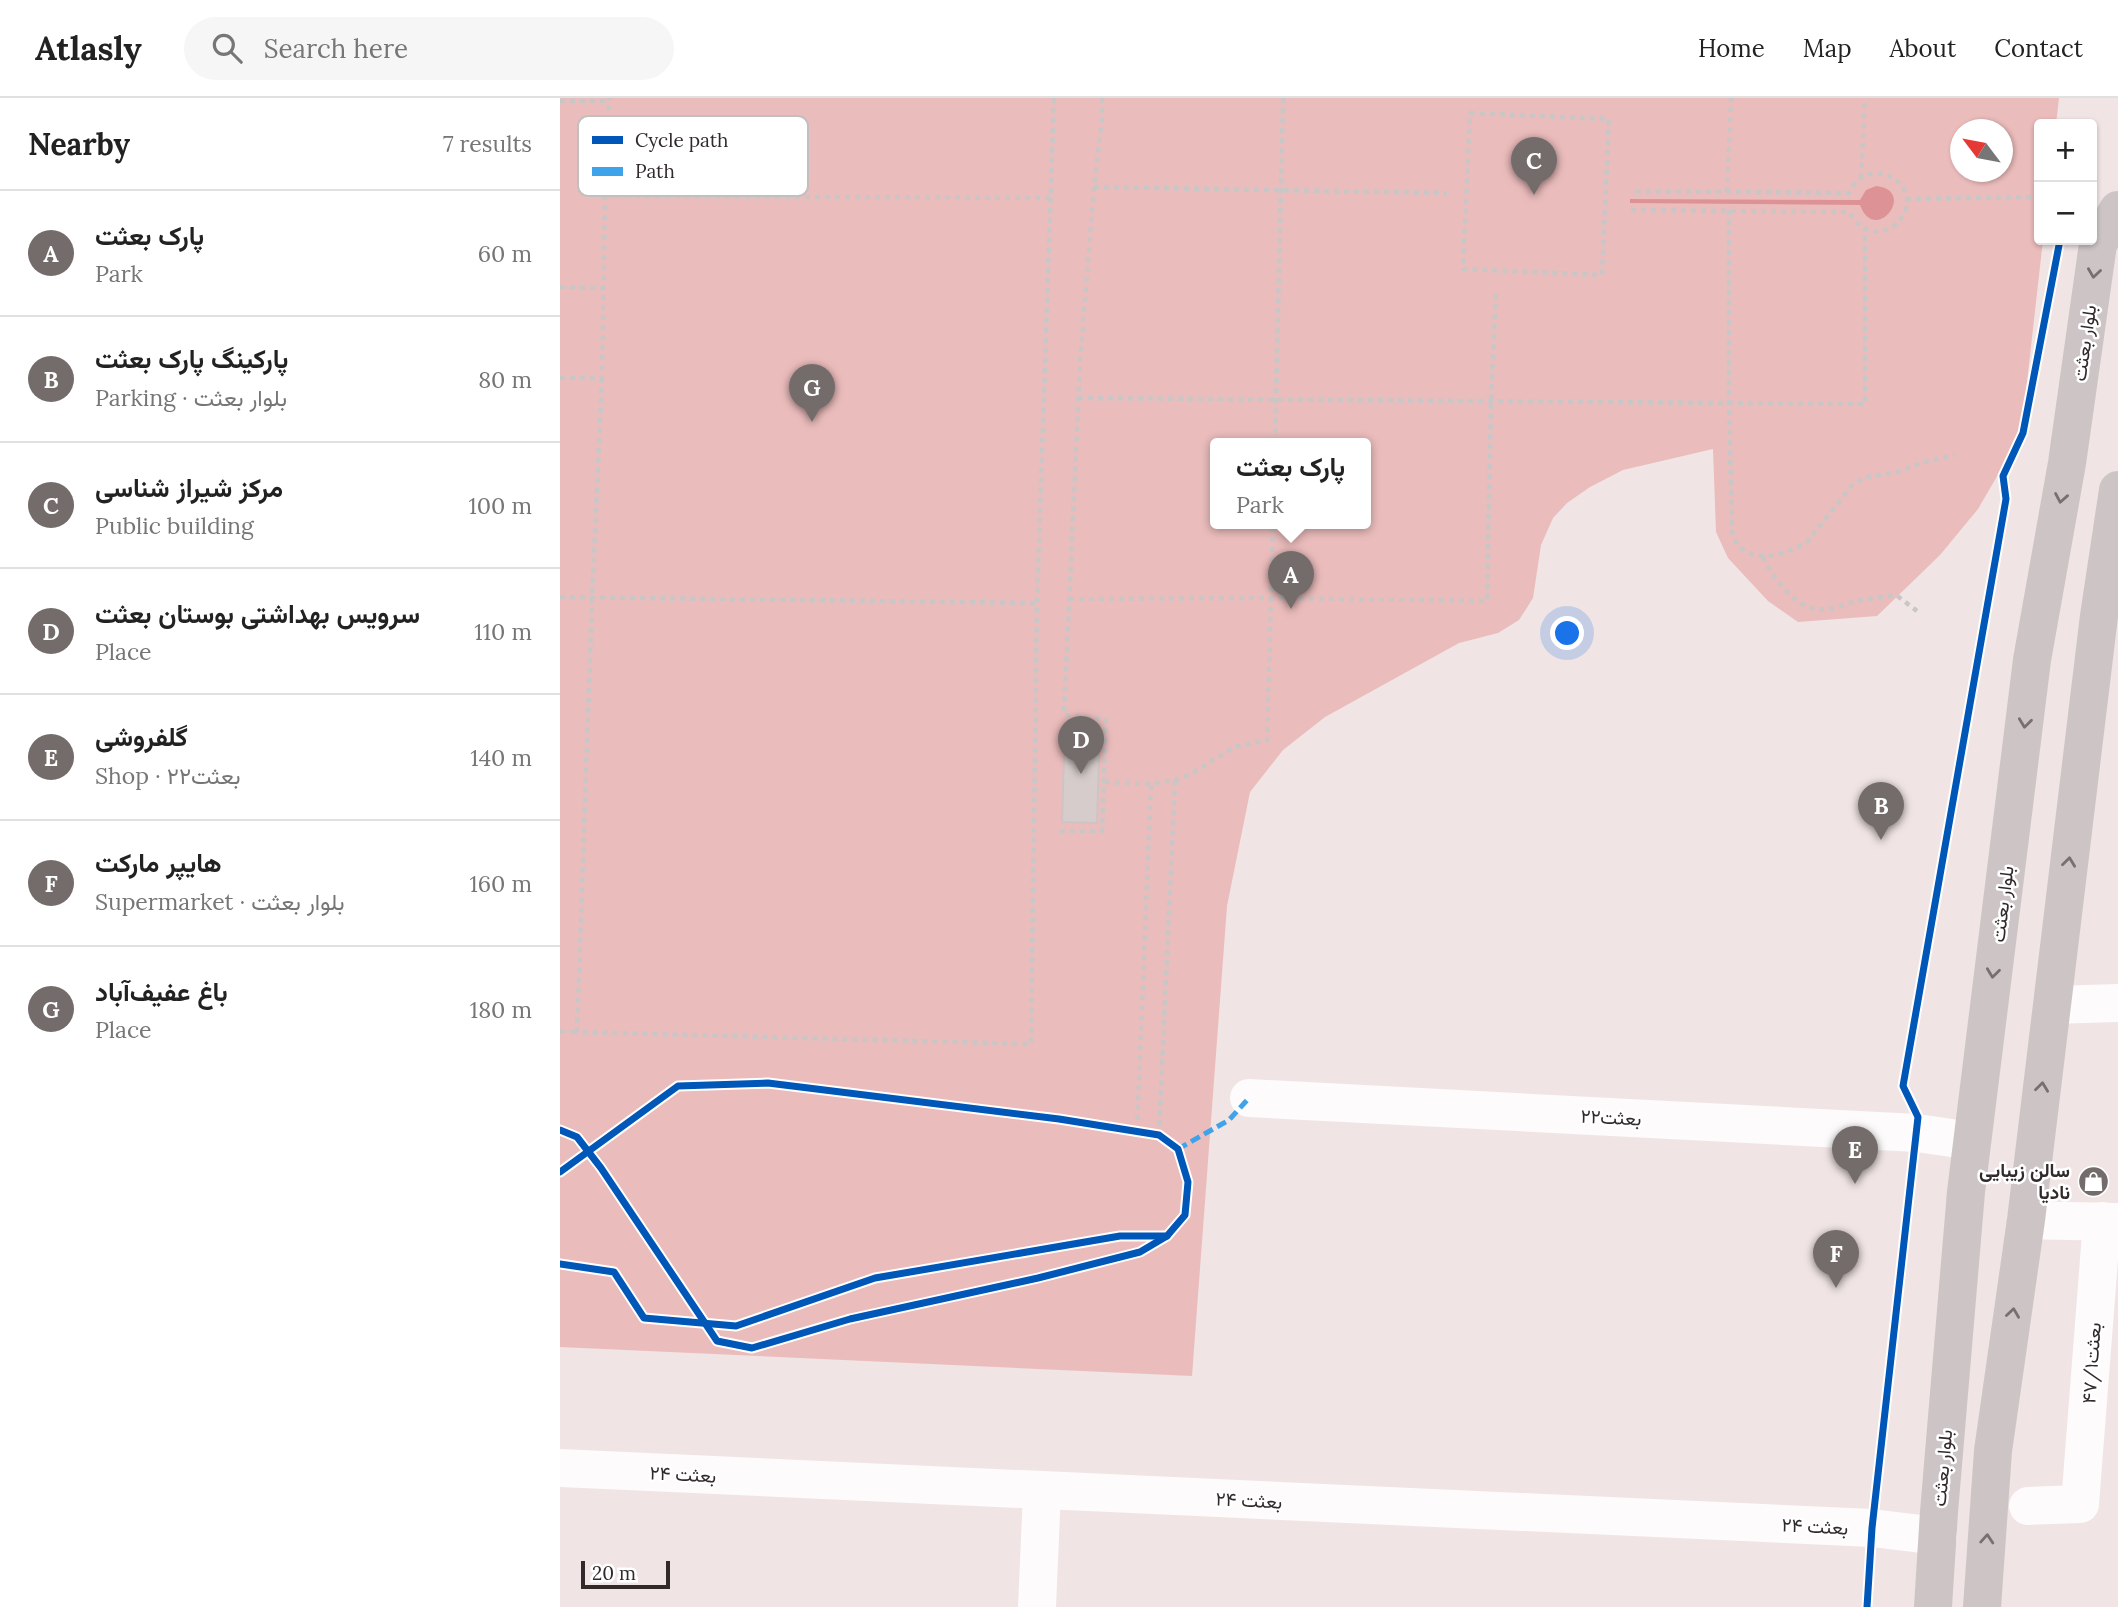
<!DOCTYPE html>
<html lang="en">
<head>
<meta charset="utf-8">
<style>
	:root { --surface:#fff; --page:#f6f6f6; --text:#222; --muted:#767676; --line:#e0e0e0; --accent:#746b6b }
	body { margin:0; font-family:Lora,Vazirmatn,serif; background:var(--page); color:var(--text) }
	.controls { position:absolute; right:21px; top:21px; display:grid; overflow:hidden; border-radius:7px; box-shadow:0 2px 5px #0004 }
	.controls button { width:63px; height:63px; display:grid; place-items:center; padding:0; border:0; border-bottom:2px solid var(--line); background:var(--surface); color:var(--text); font:35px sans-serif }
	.compass { position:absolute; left:1390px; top:21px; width:63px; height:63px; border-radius:50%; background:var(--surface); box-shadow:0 2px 5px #0004; rotate:302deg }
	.scale { position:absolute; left:21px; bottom:18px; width:89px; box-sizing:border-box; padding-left:7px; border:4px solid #322a2a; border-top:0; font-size:19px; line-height:24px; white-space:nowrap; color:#322a2a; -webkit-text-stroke:5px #fff; paint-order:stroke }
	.you { position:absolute; left:1008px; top:536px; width:24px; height:24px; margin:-18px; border:5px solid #fff; border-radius:50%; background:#1a73e8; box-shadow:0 0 0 10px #1a73e833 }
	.badge { display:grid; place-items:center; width:46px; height:46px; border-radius:50%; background:var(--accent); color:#fff; font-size:23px; font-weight:700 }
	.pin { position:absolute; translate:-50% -58px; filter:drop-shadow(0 2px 4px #0008) }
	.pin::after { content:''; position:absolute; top:37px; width:24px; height:21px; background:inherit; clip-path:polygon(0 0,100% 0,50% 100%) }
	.popup { position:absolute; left:650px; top:340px; width:161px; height:91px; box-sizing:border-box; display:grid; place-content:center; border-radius:7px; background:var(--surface); filter:drop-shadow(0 2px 5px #0005); font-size:23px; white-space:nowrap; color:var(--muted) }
	.popup b { font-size:26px; color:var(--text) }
	.popup::after { content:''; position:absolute; left:50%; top:100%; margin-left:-14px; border:14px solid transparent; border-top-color:var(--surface) }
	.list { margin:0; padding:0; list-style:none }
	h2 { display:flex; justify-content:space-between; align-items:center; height:91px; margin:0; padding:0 28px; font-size:30px }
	h2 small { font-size:23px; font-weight:400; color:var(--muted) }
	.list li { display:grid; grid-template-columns:46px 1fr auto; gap:21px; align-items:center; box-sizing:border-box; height:126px; padding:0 28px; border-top:2px solid var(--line) }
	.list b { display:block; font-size:26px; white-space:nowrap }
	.list p { margin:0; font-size:23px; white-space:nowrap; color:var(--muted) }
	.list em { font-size:23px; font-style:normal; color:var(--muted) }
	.icon { flex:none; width:38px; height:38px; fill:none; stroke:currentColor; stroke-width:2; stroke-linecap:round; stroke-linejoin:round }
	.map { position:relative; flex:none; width:1558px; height:1509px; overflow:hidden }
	header { display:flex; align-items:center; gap:42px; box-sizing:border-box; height:98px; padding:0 35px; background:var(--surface); border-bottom:2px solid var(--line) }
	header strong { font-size:33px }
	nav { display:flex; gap:38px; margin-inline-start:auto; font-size:24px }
	.search { width:490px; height:63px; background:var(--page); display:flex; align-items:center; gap:18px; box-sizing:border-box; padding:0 24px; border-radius:38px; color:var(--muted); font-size:26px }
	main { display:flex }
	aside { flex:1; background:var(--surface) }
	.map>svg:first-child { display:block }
</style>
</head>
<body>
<header>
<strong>Atlasly</strong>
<div class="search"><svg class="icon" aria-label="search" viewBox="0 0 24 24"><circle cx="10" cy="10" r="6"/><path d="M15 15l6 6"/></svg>Search here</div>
<nav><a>Home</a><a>Map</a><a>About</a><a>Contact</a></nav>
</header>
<main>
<aside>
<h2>Nearby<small>7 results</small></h2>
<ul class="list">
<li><span class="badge">A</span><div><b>پارک بعثت</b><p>Park</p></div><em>60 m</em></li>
<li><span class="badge">B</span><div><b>پارکینگ پارک بعثت</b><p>Parking · بلوار بعثت</p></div><em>80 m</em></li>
<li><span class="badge">C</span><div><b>مرکز شیراز شناسی</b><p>Public building</p></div><em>100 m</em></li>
<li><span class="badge">D</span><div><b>سرویس بهداشتی بوستان بعثت</b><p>Place</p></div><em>110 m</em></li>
<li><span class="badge">E</span><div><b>گلفروشی</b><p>Shop · بعثت۲۲</p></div><em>140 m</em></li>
<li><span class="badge">F</span><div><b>هایپر مارکت</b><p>Supermarket · بلوار بعثت</p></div><em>160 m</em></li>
<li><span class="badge">G</span><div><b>باغ عفیف‌آباد</b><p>Place</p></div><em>180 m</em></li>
</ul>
</aside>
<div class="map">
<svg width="1558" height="1509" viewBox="0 0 1558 1509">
	<rect width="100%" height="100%" fill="#f0e4e4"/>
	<path fill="#ebbcbc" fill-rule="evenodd" d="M0,0H1499L1496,26H1479V142H1483L1461,337L1418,411L1380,457L1317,518L1238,524L1208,503L1168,460L1156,434L1153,351L1063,372L1030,389L1007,405L993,420L981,447L973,500L959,522L938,535L899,545L765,619L723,652L690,694L667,808L632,1278L0,1249ZM1400,32H1442V74H1400ZM656,345H806V425H656Z"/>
	<path fill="#dd9395" d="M1316,88C1358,92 1315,148 1300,107L1070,105V101L1300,102L1306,92Z"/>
	<path fill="#d6cccb" stroke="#cec4c4" stroke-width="2" d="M505,627L540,629L537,725L502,724Z"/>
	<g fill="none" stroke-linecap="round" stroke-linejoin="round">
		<g stroke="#cac6c6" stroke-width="4.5" stroke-dasharray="5 5" stroke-linecap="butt">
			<path d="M0,3H49V0"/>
			<path d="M910,15L1049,21L1042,177L903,171Z"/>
			<path d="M1301,80L1305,0"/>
			<path d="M534,89L887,95"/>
			<path d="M1167,94L1171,0"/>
			<path d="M45,98L491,100"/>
			<path d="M1346,101L1479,99"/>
			<path d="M1071,112L1289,114C1297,126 1305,135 1320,133C1329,132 1337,127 1342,119C1364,86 1308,53 1289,95L1071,93"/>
			<path d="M1169,112V305L1172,433C1174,438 1175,444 1179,448C1196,467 1228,455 1247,444L1294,385L1308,379L1338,374L1361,365L1395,357"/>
			<path d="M0,189L44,190"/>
			<path d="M0,280H42L45,98L49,3"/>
			<path d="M42,280L32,500L17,934L471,946L477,505L494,0"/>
			<path d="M518,300L1305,306V131"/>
			<path d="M715,345L723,0"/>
			<path d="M1203,459C1211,477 1234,509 1256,511C1270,513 1285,506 1298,503C1310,500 1324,499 1336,497L1357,513"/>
			<path d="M0,499L477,505"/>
			<path d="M509,501L711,500L927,503L931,303L936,193"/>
			<path d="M545,684L591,686L615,682L629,677L675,649L707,642L713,425"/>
			<path d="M500,733H542L546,621L504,617L520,264L534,89L542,21V0"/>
			<path d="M0,933L17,934"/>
			<path d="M577,1032L591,686"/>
			<path d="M599,1037L615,682"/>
		</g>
		<g stroke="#fdfbfb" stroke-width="38">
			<path d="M1492,907L1558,905"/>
			<path d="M689,1000L1357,1035L1412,1043"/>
			<path d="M1466,1122L1558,1124"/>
			<path d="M0,1370L1312,1430L1378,1438"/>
			<path d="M1468,1408L1520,1406L1542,1123"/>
			<path d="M477,1509L482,1393"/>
		</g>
		<g stroke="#cdc5c5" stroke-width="38">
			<path d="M1373,1509L1379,1414L1406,1094L1472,562L1507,365L1538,146L1558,112"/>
			<path d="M1422,1509L1433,1353L1466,1122L1539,518L1558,392"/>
		</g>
		<path stroke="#3ea3eb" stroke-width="5" stroke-dasharray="10 5" stroke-linecap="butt" d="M618,1051L669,1022L689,1000"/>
		<defs>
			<g id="cycleway">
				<path d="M0,1032L17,1039L41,1070L157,1243L192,1250L290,1221L478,1180L580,1154L607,1138"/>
				<path d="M0,1074L118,988L208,985L499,1021L599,1037L618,1051L628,1084L625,1117L607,1138H560L315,1180L176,1228L84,1220L54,1174L0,1166"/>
				<path d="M1307,1509L1312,1430L1358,1019L1343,988L1446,401L1443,378L1463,335L1500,142"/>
			</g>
		</defs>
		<use href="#cycleway" stroke="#fff" stroke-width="11"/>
		<use href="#cycleway" stroke="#0057b8" stroke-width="7"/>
	</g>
	<defs><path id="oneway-chevron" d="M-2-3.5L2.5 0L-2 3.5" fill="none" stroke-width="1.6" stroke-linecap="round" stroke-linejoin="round" transform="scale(1.75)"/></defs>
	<g stroke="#787070">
		<use href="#oneway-chevron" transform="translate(1534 175) rotate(98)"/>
		<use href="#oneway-chevron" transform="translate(1501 400) rotate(100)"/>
		<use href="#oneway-chevron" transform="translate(1465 625) rotate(97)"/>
		<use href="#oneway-chevron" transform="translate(1509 764) rotate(-83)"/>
		<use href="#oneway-chevron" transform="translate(1433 875) rotate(97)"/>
		<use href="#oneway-chevron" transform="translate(1482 989) rotate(-83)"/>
		<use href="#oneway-chevron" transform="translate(1453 1215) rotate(-82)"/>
		<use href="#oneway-chevron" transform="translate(1427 1441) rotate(-86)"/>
	</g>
	<defs>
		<symbol id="shop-disc" viewBox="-11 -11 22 22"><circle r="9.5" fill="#746b6b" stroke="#fff"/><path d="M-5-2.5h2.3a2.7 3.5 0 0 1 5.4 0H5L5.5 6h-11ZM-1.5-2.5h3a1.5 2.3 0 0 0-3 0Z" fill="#fff"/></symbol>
	</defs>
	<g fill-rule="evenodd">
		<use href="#shop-disc" x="1516" y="1066" width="35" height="35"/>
	</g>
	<g text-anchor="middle" stroke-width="5" stroke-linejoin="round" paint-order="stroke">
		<g font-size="19" fill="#322a2a" stroke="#fff">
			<text transform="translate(1524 245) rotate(-82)" y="7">بلوار بعثت</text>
			<text transform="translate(1442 806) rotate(-83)" y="7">بلوار بعثت</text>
			<text transform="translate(1051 1019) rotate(3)" y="7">بعثت۲۲</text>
			<text transform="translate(1531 1265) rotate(-86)" y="7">بعثت۴۷/۱</text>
			<text transform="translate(1382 1370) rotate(-85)" y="7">بلوار بعثت</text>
			<text transform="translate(123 1376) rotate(3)" y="7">بعثت ۲۴</text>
			<text transform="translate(689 1402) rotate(3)" y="7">بعثت ۲۴</text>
			<text transform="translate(1255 1428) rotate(3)" y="7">بعثت ۲۴</text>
		</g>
		<g font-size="19" font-weight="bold" fill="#322a2a" stroke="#fff" text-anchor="end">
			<text x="1510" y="1079">سالن زیبایی<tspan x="1510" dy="22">نادیا</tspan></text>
		</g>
	</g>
	<rect x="18" y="18" width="230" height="80" rx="10" fill="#fff" stroke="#c2bfbf" stroke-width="2"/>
	<rect x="32" y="38" width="31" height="8" fill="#0057b8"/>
	<rect x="32" y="69" width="31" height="9" fill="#3ea3eb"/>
	<g font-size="19" fill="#322a2a">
		<text x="75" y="49">Cycle path</text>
		<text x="75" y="80">Path</text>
	</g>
</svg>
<div class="controls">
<button>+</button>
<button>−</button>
</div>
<svg class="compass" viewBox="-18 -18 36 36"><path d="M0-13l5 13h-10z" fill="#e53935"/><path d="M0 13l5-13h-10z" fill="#767676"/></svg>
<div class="scale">20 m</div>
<div class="you"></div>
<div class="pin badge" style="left:731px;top:511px">A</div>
<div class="popup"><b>پارک بعثت</b>Park</div>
<div class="pin badge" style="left:1321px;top:742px">B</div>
<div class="pin badge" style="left:974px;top:97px">C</div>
<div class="pin badge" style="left:521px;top:676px">D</div>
<div class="pin badge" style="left:1295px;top:1086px">E</div>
<div class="pin badge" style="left:1276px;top:1190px">F</div>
<div class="pin badge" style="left:252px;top:324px">G</div>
</div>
</main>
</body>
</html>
